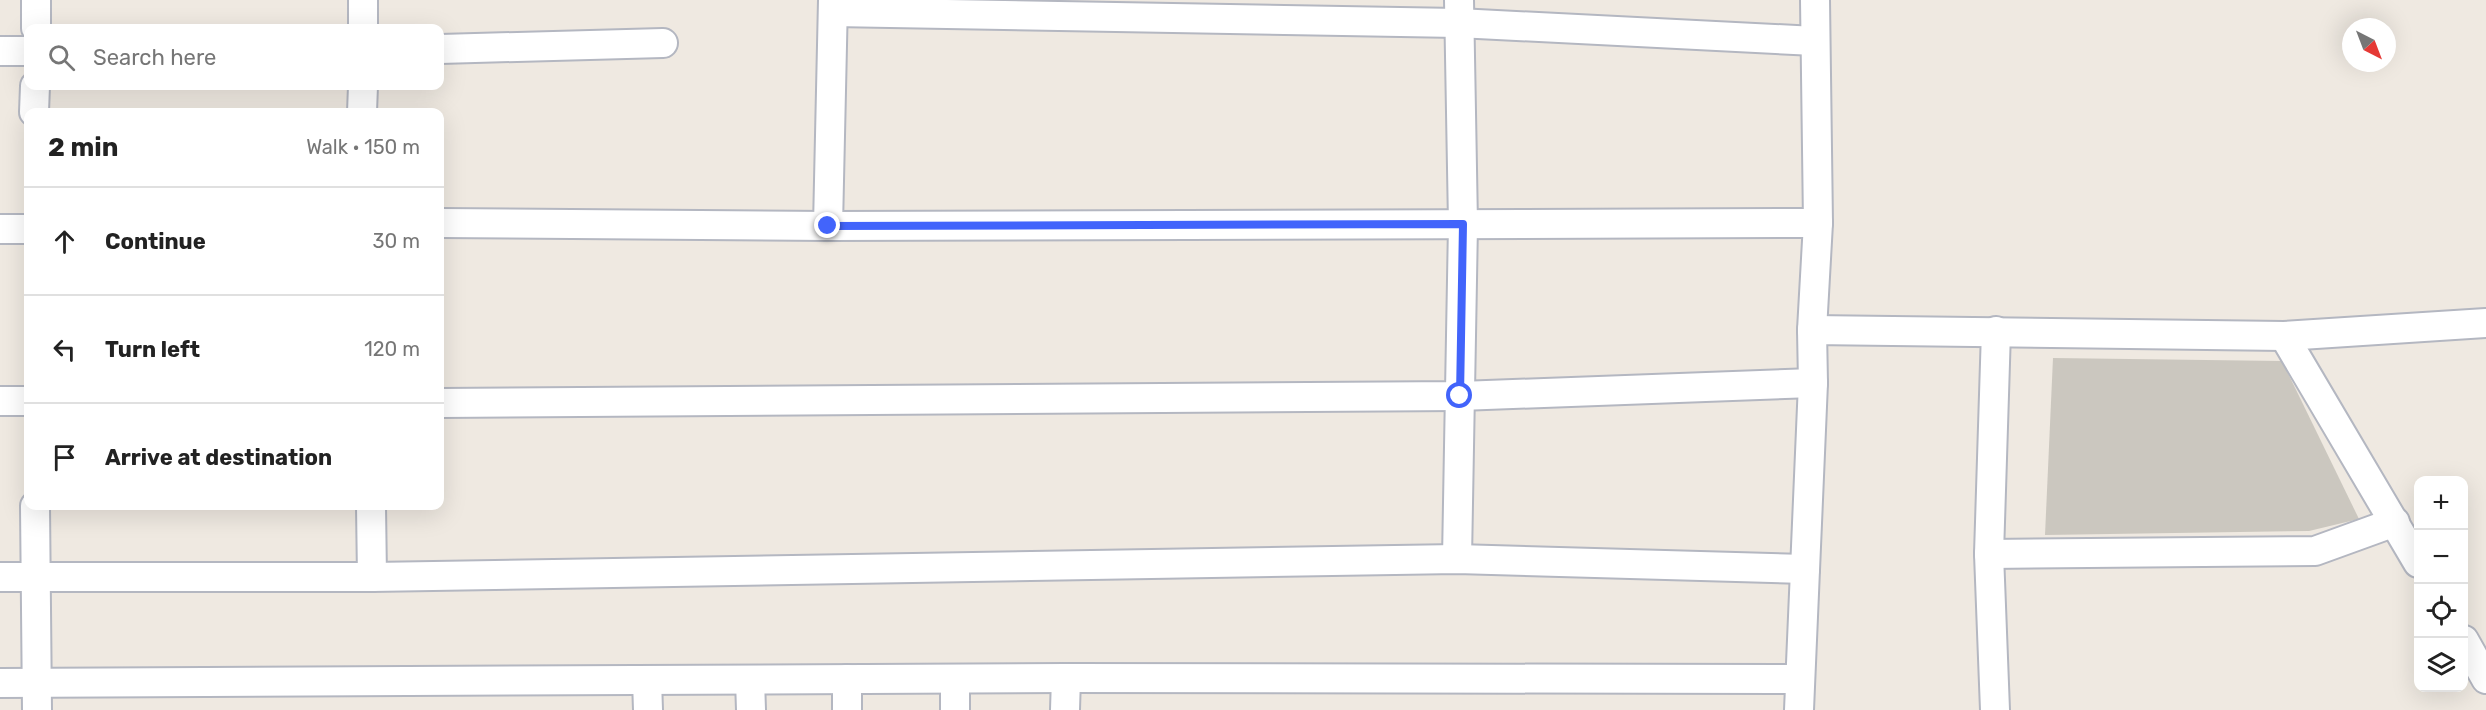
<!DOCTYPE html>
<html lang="en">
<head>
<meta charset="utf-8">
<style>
	:root { --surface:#fff; --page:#f6f6f6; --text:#222; --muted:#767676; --line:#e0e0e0 }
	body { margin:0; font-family:Rubik,sans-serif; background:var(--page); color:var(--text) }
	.controls { position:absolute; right:18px; bottom:18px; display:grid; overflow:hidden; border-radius:12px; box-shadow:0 6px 24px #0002 }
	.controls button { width:54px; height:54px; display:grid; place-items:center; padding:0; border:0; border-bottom:2px solid var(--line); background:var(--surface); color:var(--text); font:30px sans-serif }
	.compass { position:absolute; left:2342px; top:18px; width:54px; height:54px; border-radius:50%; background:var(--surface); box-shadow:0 6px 24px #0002; rotate:138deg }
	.stop { position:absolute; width:18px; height:18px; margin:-14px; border:4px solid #4264fb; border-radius:50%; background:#fff }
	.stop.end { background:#4264fb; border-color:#fff; box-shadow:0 2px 6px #0008 }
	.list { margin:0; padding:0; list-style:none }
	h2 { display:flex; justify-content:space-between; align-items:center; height:78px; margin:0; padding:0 24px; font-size:26px }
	h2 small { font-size:20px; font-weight:400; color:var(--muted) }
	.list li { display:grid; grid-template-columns:39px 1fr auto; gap:18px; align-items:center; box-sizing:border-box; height:108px; padding:0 24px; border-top:2px solid var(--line) }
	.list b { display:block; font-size:22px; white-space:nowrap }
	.list em { font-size:20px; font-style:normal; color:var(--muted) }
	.icon { flex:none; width:33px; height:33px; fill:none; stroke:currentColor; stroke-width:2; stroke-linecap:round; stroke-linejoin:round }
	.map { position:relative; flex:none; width:2486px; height:710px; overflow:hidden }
	.search { position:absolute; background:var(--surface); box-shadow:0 6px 24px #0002; left:24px; top:24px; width:420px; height:66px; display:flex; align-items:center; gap:15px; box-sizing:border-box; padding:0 21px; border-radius:12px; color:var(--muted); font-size:22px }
	.panel { position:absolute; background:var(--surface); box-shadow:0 6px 24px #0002; left:24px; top:108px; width:420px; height:402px; border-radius:12px }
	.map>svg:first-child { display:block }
</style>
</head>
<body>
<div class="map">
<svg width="2486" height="710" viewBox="0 0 2486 710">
	<rect width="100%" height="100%" fill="#efe9e1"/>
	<path fill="#cbc7bf" d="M2053,358L2282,361L2359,519L2309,531L2045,535Z"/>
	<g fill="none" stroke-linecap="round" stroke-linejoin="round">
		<defs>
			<g id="street">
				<path d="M833,12L1458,23L1815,41"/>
				<path d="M36,28V0"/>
				<path d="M363,28V0"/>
				<path d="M440,49L663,43"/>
				<path d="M0,51H28"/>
				<path d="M34,112L35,86"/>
				<path d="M362,112L363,86"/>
				<path d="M440,223L828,226L1818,223"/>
				<path d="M828,226L833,0"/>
				<path d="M0,229H28"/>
				<path d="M1812,330L1818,223L1815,0"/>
				<path d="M2284,336L2418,563"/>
				<path d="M0,401H28"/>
				<path d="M440,403L1460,396L1813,383"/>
				<path d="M35,506L37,710"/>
				<path d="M371,506L372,577"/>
				<path d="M1989,554L2315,551L2395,522"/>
				<path d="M1457,559L1463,224L1459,0"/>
				<path d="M0,577H372L1457,559L1805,569"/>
				<path d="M2464,640L2486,679"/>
				<path d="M847,679V710"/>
				<path d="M955,679V710"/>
				<path d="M647,680L648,710"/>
				<path d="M750,680L751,710"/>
				<path d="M0,683L1066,678L1799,679"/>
				<path d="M1065,710L1066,678"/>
				<path d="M1799,710L1813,383L1812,330L2284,336L2486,323"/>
				<path d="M1995,710L1989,554L1996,331"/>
			</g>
		</defs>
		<use href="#street" stroke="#b4b7c1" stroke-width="32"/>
		<use href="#street" stroke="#fff" stroke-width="28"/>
	</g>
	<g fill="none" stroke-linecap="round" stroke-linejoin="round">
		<path stroke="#4264fb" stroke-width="8" d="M828,226L1463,224L1460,396"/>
	</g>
</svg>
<div class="controls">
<button>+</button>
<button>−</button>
<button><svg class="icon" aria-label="locate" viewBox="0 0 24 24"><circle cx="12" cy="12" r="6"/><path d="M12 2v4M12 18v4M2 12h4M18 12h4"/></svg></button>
<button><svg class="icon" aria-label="layers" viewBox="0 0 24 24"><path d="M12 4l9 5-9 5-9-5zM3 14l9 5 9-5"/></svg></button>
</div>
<svg class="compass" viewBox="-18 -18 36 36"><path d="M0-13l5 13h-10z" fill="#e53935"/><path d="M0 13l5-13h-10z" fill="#767676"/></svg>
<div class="stop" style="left:1460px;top:396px"></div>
<div class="stop end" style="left:828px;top:226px"></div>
<div class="search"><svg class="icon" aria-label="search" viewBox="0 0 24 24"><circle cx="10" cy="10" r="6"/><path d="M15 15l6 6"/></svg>Search here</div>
<section class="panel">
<h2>2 min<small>Walk · 150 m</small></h2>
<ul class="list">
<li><svg class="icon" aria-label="ahead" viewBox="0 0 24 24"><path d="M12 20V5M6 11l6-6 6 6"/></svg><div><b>Continue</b></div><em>30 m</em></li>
<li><svg class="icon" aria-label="left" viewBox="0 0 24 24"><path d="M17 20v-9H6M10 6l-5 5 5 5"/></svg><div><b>Turn left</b></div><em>120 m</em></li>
<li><svg class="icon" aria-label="arrive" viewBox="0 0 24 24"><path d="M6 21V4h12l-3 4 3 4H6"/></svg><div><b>Arrive at destination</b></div></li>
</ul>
</section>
</div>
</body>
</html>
